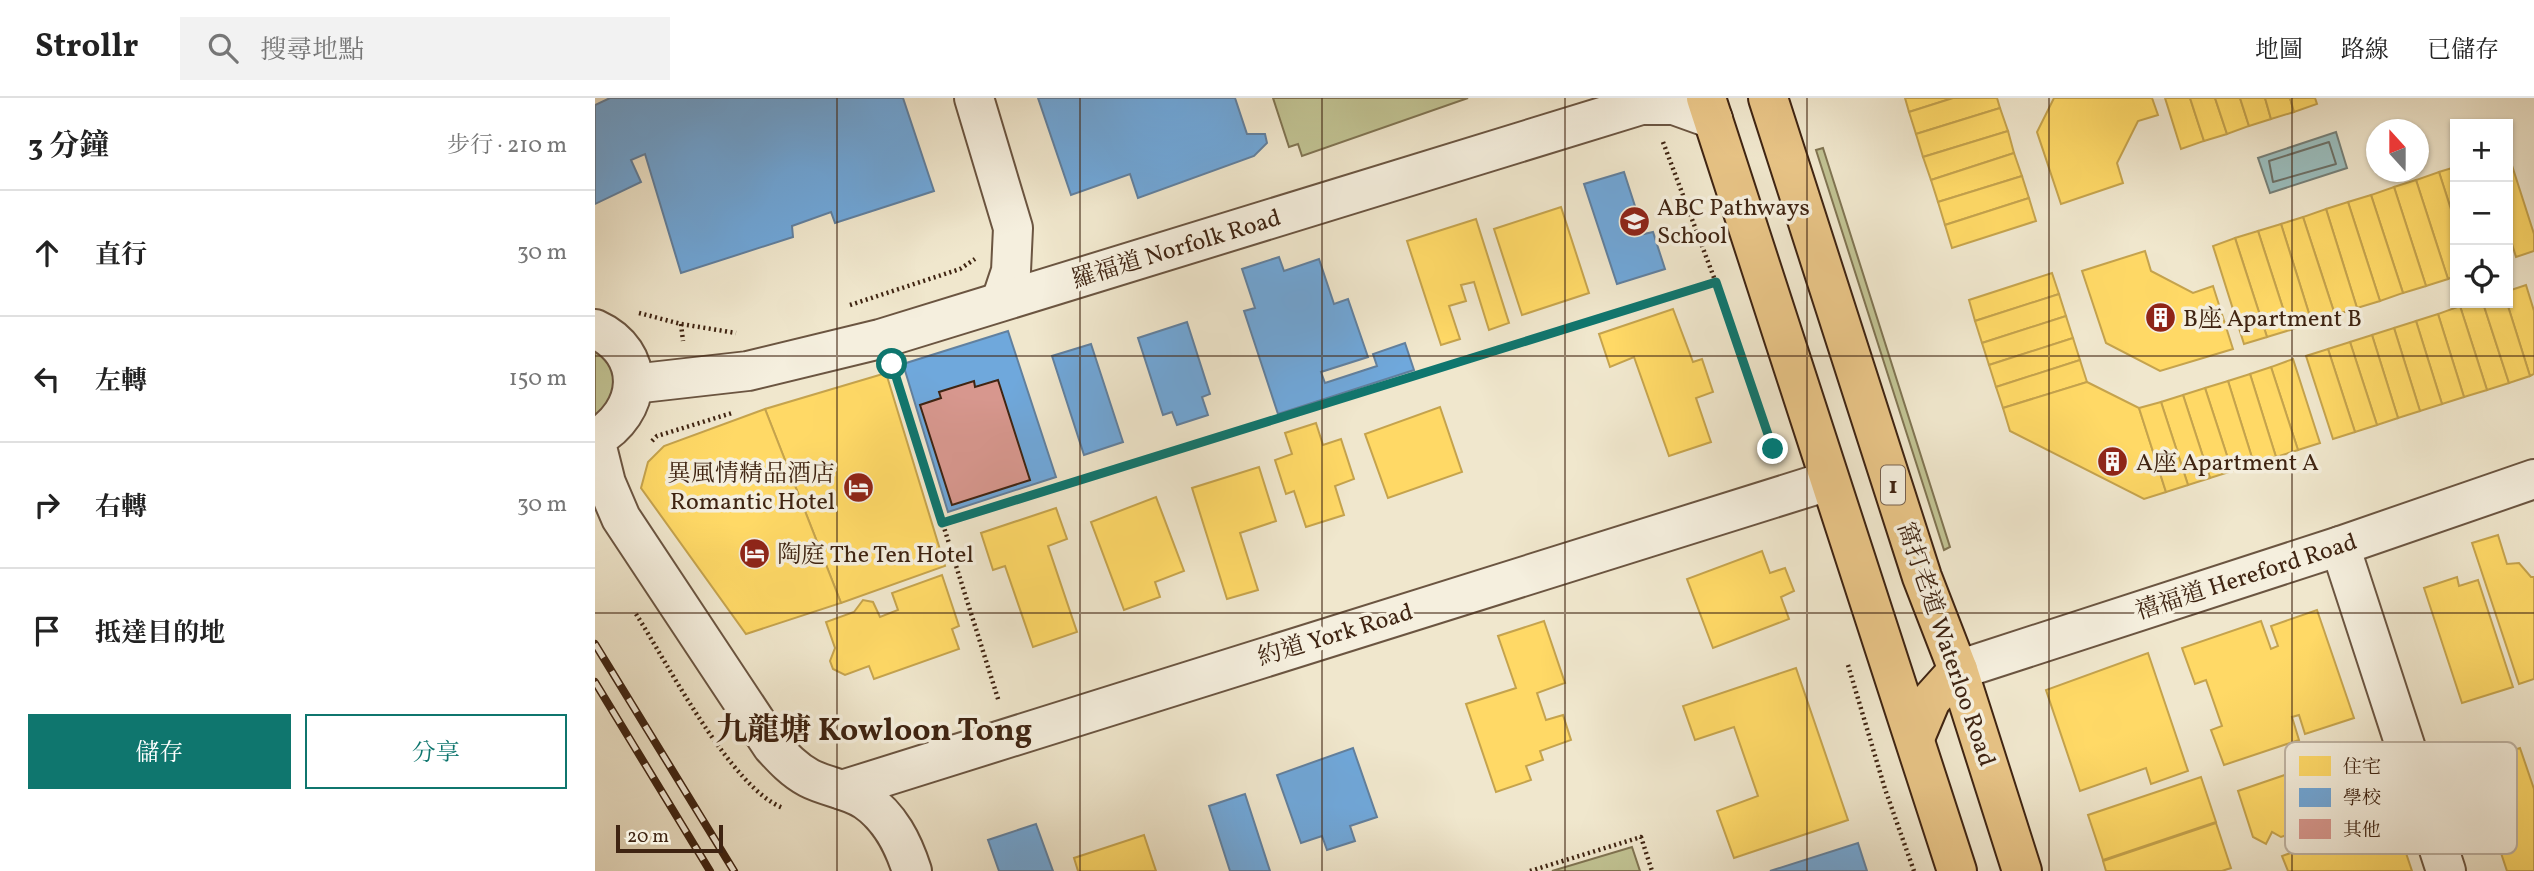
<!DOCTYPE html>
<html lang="zh-TW">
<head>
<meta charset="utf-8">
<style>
	:root { --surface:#fff; --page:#f2f2f2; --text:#222; --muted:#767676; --line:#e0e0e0; --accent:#0f766e }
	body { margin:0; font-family:Vollkorn,"Noto Serif TC",serif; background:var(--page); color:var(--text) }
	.controls { position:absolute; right:21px; top:21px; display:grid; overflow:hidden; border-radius:0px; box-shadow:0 2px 5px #0004 }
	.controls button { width:63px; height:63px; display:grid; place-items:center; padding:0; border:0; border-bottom:2px solid var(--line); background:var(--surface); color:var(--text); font:35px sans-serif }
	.compass { position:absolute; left:1771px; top:21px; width:63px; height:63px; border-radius:50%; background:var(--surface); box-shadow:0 2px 5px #0004; rotate:339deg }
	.scale { position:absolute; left:21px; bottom:18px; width:107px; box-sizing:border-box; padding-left:7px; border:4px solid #3f2412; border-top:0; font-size:19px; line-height:24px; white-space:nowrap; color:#3f2412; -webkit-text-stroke:5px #f5efde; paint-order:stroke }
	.stop { position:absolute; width:21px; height:21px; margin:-16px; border:5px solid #0f766e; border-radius:50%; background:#fff }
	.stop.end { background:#0f766e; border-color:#fff; box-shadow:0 2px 7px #0008 }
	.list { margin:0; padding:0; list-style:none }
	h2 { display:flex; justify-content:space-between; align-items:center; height:91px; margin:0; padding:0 28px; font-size:30px }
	h2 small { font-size:23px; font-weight:400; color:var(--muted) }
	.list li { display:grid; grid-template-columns:46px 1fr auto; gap:21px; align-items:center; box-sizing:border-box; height:126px; padding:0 28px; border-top:2px solid var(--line) }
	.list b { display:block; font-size:26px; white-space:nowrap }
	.list em { font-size:23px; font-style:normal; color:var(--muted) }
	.actions { display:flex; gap:14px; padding:21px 28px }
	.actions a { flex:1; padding:16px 0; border:2px solid var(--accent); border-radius:0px; text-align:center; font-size:24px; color:var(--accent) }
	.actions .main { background:var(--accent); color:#fff }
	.icon { flex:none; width:38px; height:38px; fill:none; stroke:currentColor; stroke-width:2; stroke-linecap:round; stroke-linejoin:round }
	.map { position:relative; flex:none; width:1939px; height:773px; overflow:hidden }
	header { display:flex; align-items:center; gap:42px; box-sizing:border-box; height:98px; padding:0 35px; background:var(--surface); border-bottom:2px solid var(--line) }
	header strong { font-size:33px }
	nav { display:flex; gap:38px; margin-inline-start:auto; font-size:24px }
	.search { width:490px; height:63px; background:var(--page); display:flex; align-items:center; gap:18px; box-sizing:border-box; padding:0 24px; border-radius:0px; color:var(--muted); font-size:26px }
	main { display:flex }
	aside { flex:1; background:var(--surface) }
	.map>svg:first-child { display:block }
</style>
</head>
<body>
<header>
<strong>Strollr</strong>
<div class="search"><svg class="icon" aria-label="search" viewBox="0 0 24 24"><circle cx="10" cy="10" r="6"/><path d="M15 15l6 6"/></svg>搜尋地點</div>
<nav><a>地圖</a><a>路線</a><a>已儲存</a></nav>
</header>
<main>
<aside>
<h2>3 分鐘<small>步行 · 210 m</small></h2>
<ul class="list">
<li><svg class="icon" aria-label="ahead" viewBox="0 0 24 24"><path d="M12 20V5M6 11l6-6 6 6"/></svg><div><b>直行</b></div><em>30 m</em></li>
<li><svg class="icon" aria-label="left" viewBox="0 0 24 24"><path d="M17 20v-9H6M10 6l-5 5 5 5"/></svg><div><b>左轉</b></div><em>150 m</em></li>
<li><svg class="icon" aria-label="right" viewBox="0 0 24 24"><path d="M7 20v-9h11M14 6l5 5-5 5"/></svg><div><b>右轉</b></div><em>30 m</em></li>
<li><svg class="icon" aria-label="arrive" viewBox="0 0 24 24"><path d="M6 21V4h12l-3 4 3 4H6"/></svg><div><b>抵達目的地</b></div></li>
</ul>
<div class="actions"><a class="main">儲存</a><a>分享</a></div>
</aside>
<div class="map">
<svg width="1939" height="773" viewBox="0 0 1939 773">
	<rect width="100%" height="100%" fill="#f0e7cd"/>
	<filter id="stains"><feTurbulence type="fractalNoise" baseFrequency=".00286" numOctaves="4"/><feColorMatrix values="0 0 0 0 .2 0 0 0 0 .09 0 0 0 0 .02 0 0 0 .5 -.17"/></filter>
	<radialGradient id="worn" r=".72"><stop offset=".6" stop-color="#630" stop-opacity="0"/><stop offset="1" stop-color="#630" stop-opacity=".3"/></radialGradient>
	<g fill="#c1c393" stroke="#807452" stroke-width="2">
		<path d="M678,0H873L707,58L703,46L694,49Z"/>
		<path d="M1228,50L1355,449L1349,452L1221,52Z"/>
		<path d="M0,248L15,262L23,290L0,325Z"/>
		<path d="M1037,749L1045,773H957Z"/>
	</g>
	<path fill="#9bbebe" stroke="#768079" stroke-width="2" d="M1741,34L1752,70L1675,95L1663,60Z"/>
	<g fill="#ffd966" stroke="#c5a34d" stroke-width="2">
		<path d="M1310,0H1358L1314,14Z"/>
		<path d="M1358,0H1402L1405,10L1321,36L1314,14Z"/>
		<path d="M1459,0H1557L1563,17L1543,23L1522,65L1528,85L1466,106L1442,34Z"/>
		<path d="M1570,0H1595L1609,43L1586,51Z"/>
		<path d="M1595,0H1620L1632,36L1609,43Z"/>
		<path d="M1620,0H1645L1654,28L1632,36Z"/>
		<path d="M1645,0H1670L1676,21L1654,28Z"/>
		<path d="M1670,0H1695L1699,14L1676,21Z"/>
		<path d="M1695,0H1720L1722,6L1699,14Z"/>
		<path d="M1405,10L1413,33L1328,59L1321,36Z"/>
		<path d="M1413,33L1419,55L1336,82L1328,59Z"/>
		<path d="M1419,55L1427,78L1343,104L1336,82Z"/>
		<path d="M1913,55L1939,136V153L1921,159L1913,133Z"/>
		<path d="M1860,69V124L1844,74Z"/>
		<path d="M1844,74L1860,124V178L1853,181L1821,82Z"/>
		<path d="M1427,78L1434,100L1350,127L1343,104Z"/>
		<path d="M1821,82L1853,181L1831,188L1799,89Z"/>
		<path d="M1799,89L1831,188L1808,195L1776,97Z"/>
		<path d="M1776,97L1808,195L1785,203L1753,104Z"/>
		<path d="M1434,100L1441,123L1357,150L1350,127Z"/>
		<path d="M1753,104L1785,203L1762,210L1731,111Z"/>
		<path d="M966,109L994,195L927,217L899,131Z"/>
		<path d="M1731,111L1762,210L1740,217L1708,119Z"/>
		<path d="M1708,119L1740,217L1717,225L1686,126Z"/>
		<path d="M881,121L914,225L894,232L879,184L866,187L871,203L854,208L865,241L846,247L812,143Z"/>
		<path d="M1686,126L1717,225L1695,232L1663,133Z"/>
		<path d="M1663,133L1695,232L1672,239L1640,140Z"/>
		<path d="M1640,140L1672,239L1649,246L1618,148Z"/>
		<path d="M1550,153L1556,173L1598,195L1618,188L1638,251L1565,273L1511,245L1487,173Z"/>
		<path d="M1457,175L1464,196L1380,223L1374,202Z"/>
		<path d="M1931,187L1939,213V276L1935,278L1912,205L1913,193Z"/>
		<path d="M1464,196L1471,218L1387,245L1380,223Z"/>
		<path d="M1876,205H1888L1914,285L1892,292L1865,208Z"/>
		<path d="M1888,205H1912L1935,278L1914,285Z"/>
		<path d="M1865,208L1892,292L1869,299L1843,216Z"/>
		<path d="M1078,211L1098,264L1107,261L1118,294L1101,300L1116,344L1074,358L1039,259L1015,269L1004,236Z"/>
		<path d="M1843,216L1869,299L1847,306L1821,223Z"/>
		<path d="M1471,218L1478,240L1394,267L1387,245Z"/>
		<path d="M1821,223L1847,306L1825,313L1799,230Z"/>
		<path d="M1799,230L1825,313L1803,320L1777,237Z"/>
		<path d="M1777,237L1803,320L1782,327L1755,244Z"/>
		<path d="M1478,240L1485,262L1401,289L1394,267Z"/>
		<path d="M1755,244L1782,327L1760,334L1733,251Z"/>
		<path d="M1733,251L1760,334L1738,341L1711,258Z"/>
		<path d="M1698,261L1725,345L1703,352L1676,269Z"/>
		<path d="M1485,262L1492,284L1408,310L1401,289Z"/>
		<path d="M1676,269L1703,352L1681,359L1655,276Z"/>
		<path d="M291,275L350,468L246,505L170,311Z"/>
		<path d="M1655,276L1681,359L1659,366L1633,283Z"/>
		<path d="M1633,283L1659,366L1637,373L1610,290Z"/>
		<path d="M1492,284L1544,310L1571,394L1549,401L1415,333L1408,310Z"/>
		<path d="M1610,290L1637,373L1615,380L1588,297Z"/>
		<path d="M1588,297L1615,380L1593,387L1566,304Z"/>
		<path d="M1566,304L1593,387L1571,394L1544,310Z"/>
		<path d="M845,309L867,374L793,400L770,336Z"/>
		<path d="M170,311L246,505L151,536L46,390L53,364L69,348Z"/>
		<path d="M721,325L728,347L746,341L759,381L740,388L749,417L711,429L699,393L691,396L680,362L697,356L690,335Z"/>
		<path d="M664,369L681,423L645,435L663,492L632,501L597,390Z"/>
		<path d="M561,399L589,473L560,484L565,499L529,512L496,424Z"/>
		<path d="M461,410L472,441L453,448L482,534L438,549L410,468L398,472L386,435Z"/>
		<path d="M1903,437L1912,466L1924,465L1936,479H1939V581L1924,586L1877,445Z"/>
		<path d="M1167,453L1175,475L1190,470L1199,493L1186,499L1194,521L1118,550L1092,481Z"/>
		<path d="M347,477L364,528L357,531L364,551L279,581L274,568L250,577L238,571L235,563L240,550L231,524L259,514L268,502L278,504L285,519L303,512L297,495Z"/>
		<path d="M1862,479L1864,488L1883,482L1918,589L1867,605L1829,490Z"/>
		<path d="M1722,512L1759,620L1710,636L1704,617L1697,619L1704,642L1629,667L1616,632L1627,628L1611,582L1600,586L1587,550L1666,523L1676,551L1683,548L1676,528Z"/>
		<path d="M949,523L970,585L942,595L951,622L968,617L976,642L945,653L948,662L931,668L936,682L901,694L871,606L921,590L903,538Z"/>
		<path d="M1553,555L1593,673L1556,686L1551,670L1485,693L1451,592Z"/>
		<path d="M1201,570L1253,722L1139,760L1122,713L1163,698L1139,629L1100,642L1088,608Z"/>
		<path d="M1773,645L1793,702L1686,739L1677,734L1671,746L1658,739L1643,693L1742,659L1746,654Z"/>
		<path d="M1925,650L1939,691V773H1912L1899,734L1891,736L1880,705L1889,702L1877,666Z"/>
		<path d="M1606,679L1621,724L1508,762L1493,717Z"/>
		<path d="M1799,719L1817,773H1693L1687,758Z"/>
		<path d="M1621,725L1636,770L1627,773H1511L1508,763Z"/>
		<path d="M549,737L561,773H483L479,760Z"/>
	</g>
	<g fill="#6fa8dc" stroke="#61809f" stroke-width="2">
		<path d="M15,0H308L339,93L240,125L236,114L197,128L198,139L86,175L50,56L36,62L46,84L0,106V7Z"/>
		<path d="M443,0H640L652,36H670L672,45L659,58L543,100L535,76L476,97Z"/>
		<path d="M1029,74L1049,136L1058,134L1070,171L1022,186L989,86Z"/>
		<path d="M684,159L689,173L724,161L739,206L753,201L773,259L726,274L730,285L782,268L778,256L810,245L819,272L683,316L649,213L660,210L647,171Z"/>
		<path d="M592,224L615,296L607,299L613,317L582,327L577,314L568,317L543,240Z"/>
		<path d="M413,233L461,379L353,414L308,266Z"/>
		<path d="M496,246L528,344L489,357L457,258Z"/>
		<path d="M758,650L782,719L755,728L760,743L732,752L727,738L706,745L682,677Z"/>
		<path d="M650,696L675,773H635L614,708Z"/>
		<path d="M441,726L458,773H404L393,742Z"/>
		<path d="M1263,745L1272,773H1175Z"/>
	</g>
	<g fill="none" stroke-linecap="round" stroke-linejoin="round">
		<path stroke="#6d7168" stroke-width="2" d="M1734,44L1741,66L1678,84L1674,63Z"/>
	</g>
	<path fill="#d7978e" stroke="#3f2412" stroke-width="2" d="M403,282L435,382L357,407L325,307L346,300L344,294L379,283L380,289Z"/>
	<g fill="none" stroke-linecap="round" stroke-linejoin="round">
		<defs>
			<g id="minor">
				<path d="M379,0L418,130L416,173L406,203"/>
				<path d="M0,231C53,255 48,314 0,341L11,385L26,420L177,648C188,660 199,672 214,680C231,689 253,691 270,702C295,719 308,745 317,773"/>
				<path d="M38,286L153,273L285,241L1046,7H1079L1118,21"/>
				<path d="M1745,448L1851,773"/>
				<path d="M1363,572L1745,448L1939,381"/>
				<path d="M247,692L1233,383"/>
			</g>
			<g id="highway">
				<path d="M1111,0L1362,773"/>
				<path d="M1173,0L1327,479L1363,572L1427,773"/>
				<path d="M1320,640L1336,602L1363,572"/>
			</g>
		</defs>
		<use href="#minor" stroke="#6b5541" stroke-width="42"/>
		<use href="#highway" stroke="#3f2412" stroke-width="42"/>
		<g stroke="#3f2412" stroke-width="4.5" stroke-dasharray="2 3.5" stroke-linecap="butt">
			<path d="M1068,44L1121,185"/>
			<path d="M255,207L365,171L380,161"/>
			<path d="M44,215L86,226L141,235"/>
			<path d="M86,226L88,243"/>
			<path d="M300,274L404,604"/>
			<path d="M57,343L62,338L137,315"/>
			<path d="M347,425L1121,185L1176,344L1179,358L1176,360"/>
			<path d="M41,516C73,566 136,690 188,710"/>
			<path d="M1253,567L1290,691L1319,773"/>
			<path d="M935,773L1046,739L1057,773"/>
		</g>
		<use href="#minor" stroke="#f5efde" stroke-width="38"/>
		<use href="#highway" stroke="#e8c486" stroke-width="38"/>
		<defs>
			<g id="rail">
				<path d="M0,546L139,773"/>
				<path d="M0,584L115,773"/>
			</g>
		</defs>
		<use href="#rail" stroke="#3f2412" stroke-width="8"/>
		<use href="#rail" stroke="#f5efde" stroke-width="5" stroke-dasharray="16" stroke-linecap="butt"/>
	</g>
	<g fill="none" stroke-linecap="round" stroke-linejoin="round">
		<path stroke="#0f766e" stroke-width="9" d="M297,266L347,425L1121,184L1178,351"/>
	</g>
	<path fill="none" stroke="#3f2412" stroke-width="2" stroke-opacity="0.55" d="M242,0V773M485,0V773M727,0V773M970,0V773M1212,0V773M1454,0V773M1697,0V773M0,258H1939M0,515H1939"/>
	<defs>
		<symbol id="school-disc" viewBox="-11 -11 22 22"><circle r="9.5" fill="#8f2418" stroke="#f5efde"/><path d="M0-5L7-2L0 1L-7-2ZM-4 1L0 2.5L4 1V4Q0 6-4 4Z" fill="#fff"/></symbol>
		<symbol id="building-disc" viewBox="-11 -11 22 22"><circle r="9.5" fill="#8f2418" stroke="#f5efde"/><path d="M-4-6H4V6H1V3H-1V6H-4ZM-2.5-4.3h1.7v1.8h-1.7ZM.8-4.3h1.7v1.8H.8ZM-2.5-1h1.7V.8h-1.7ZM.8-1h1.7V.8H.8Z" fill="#fff"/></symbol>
		<symbol id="hotel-disc" viewBox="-11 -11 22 22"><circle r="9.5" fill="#8f2418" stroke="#f5efde"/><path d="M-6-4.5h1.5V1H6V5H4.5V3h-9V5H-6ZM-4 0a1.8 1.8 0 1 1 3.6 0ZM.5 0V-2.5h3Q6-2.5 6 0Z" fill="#fff"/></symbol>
	</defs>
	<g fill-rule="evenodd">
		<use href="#school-disc" x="1022" y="106" width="35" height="35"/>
		<use href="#building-disc" x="1548" y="202" width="35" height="35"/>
		<use href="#building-disc" x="1500" y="346" width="35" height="35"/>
		<use href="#hotel-disc" x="246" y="372" width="35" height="35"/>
		<use href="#hotel-disc" x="142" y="438" width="35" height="35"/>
	</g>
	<g text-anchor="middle" stroke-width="7" stroke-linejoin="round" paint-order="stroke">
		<rect fill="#f5efde" stroke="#76614f" stroke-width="2" x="1286" y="367.5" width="24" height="39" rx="5"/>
		<g font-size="23" font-weight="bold" fill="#3f2412">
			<text x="1298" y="395">1</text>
		</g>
		<g font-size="24" fill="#3f2412" stroke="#f5efde" text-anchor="start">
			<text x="1062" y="117">ABC Pathways<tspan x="1062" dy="28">School</tspan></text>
			<text x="1588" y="228">B座 Apartment B</text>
			<text x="1541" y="372">A座 Apartment A</text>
			<text x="240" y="383" text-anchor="end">異風情精品酒店<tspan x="240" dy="28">Romantic Hotel</tspan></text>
			<text x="182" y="464">陶庭 The Ten Hotel</text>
		</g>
		<g font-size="24" fill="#3f2412" stroke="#f5efde">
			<text transform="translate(581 150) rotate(-17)" y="8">羅福道 Norfolk Road</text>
			<text transform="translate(1651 478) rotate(-18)" y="8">禧福道 Hereford Road</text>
			<text transform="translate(740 536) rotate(-17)" y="8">約道 York Road</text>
			<text transform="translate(1352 546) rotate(71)" y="8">窩打老道 Waterloo Road</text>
		</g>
		<g font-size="32" font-weight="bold" fill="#3f2412" stroke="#f5efde">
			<text x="279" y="642">九龍塘 Kowloon Tong</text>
		</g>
	</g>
	<rect x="1690" y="644" width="232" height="112" rx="10" fill="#f5efde" stroke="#beb2a1" stroke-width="2"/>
	<rect x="1704" y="658" width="32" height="20" fill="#ffd966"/>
	<rect x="1704" y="690" width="32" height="19" fill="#6fa8dc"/>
	<rect x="1704" y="721" width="32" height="20" fill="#d7978e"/>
	<g font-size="19" fill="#3f2412">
		<text x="1748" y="675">住宅</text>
		<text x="1748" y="706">學校</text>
		<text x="1748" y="738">其他</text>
	</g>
	<rect width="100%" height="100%" filter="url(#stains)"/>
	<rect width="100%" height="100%" fill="url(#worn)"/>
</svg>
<div class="controls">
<button>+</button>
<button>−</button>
<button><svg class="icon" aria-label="locate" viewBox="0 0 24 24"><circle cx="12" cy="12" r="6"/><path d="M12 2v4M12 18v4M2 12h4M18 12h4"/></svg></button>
</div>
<svg class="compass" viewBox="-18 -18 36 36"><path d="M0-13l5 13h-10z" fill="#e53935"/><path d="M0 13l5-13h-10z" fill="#767676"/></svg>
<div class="scale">20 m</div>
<div class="stop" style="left:297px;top:266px"></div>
<div class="stop end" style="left:1178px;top:351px"></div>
</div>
</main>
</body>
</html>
